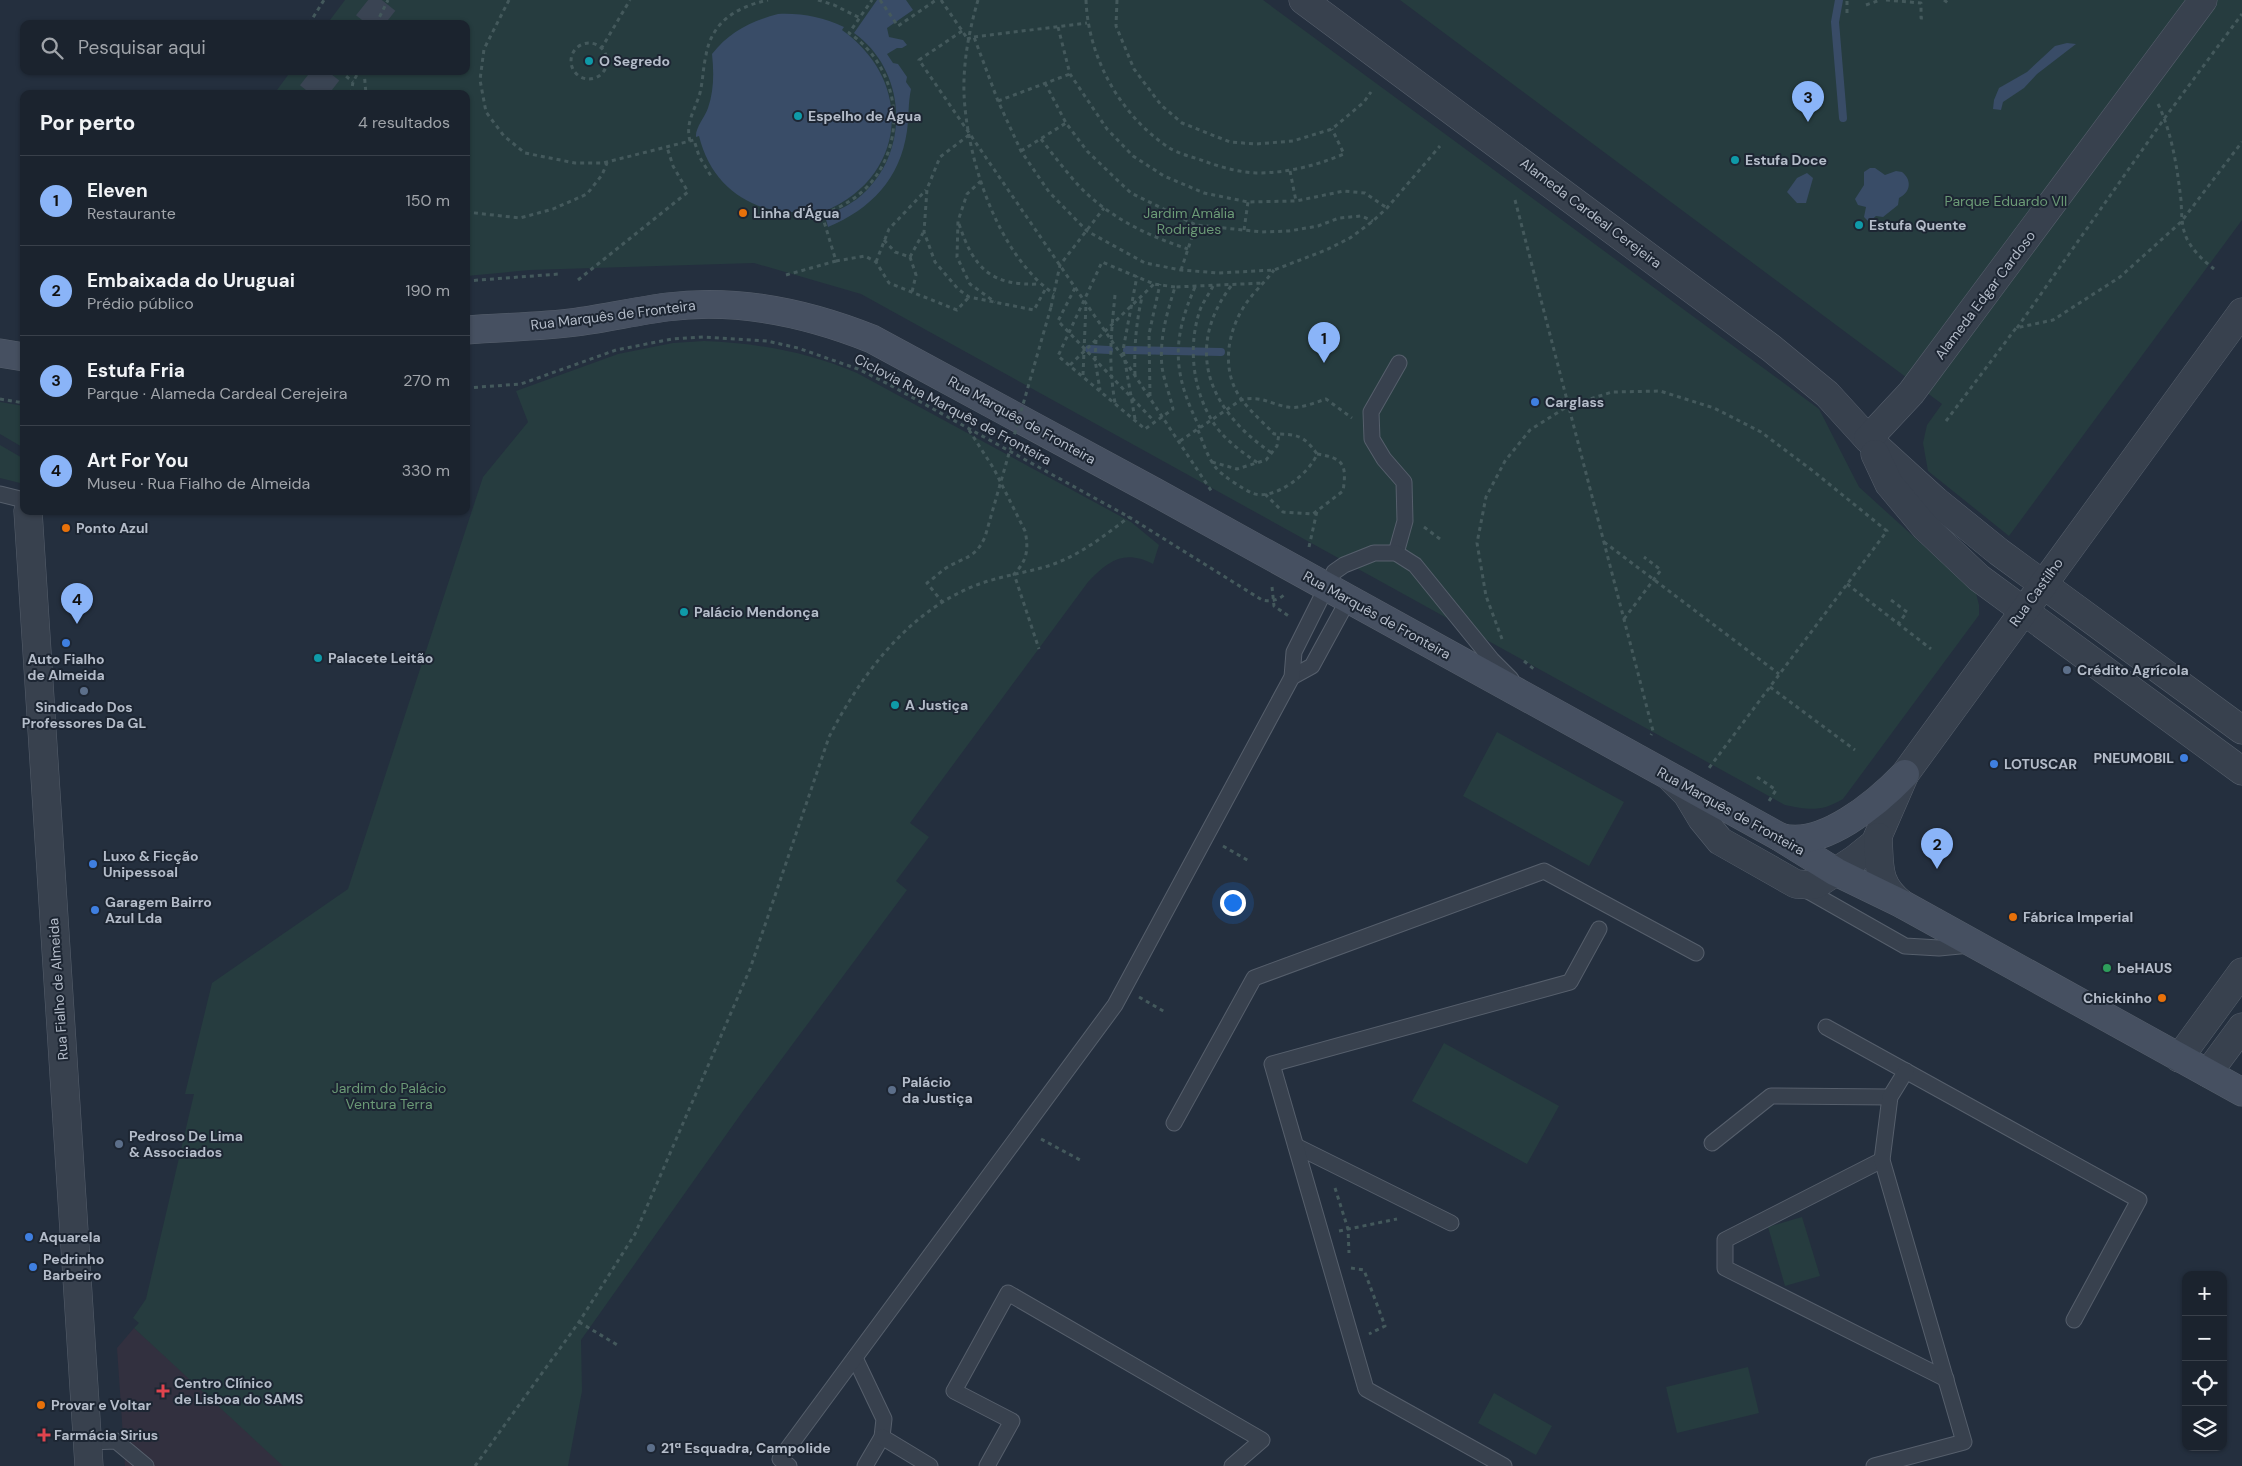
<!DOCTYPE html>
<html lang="pt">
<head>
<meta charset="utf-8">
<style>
	:root { --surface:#1b232e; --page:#282f3a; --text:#f1f3f6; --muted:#a0a4aa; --line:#39404a; --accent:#8ab4f8 }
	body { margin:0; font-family:"DM Sans",sans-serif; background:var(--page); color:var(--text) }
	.controls { position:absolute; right:15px; bottom:15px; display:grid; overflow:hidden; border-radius:10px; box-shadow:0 1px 4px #0004 }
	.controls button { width:45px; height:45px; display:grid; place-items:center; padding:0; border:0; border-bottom:1px solid var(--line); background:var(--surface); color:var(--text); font:25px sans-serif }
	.you { position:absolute; left:1232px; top:902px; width:18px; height:18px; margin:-12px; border:4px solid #fff; border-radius:50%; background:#1a73e8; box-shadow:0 0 0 8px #1a73e833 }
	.badge { display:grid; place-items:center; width:32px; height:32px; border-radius:50%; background:var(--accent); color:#111; font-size:16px; font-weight:700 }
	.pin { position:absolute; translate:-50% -41px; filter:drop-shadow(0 1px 2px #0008) }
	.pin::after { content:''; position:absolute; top:26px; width:18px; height:15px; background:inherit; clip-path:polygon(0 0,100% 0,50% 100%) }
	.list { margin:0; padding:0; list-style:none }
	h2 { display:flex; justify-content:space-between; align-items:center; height:65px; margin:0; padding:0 20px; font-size:21px }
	h2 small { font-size:16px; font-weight:400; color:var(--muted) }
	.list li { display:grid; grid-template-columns:32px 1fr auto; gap:15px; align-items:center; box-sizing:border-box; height:90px; padding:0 20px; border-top:1px solid var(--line) }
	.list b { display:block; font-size:19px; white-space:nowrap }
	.list p { margin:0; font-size:16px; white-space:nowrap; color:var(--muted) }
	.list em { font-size:16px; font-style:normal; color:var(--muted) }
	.icon { flex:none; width:28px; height:28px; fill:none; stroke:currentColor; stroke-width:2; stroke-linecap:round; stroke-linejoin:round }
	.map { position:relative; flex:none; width:2242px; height:1466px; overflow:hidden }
	.search { position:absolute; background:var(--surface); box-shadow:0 1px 4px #0004; left:20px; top:20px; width:450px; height:55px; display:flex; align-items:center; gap:12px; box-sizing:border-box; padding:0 18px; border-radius:10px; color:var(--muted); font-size:19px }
	.panel { position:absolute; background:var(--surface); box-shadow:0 1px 4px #0004; left:20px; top:90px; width:450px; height:425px; border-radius:10px }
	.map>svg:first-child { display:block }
</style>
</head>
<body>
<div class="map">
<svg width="2242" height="1466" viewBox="0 0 2242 1466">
	<rect width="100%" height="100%" fill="#242f3e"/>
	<path fill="#32303f" d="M134,1328L290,1466H125L117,1348Z"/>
	<g fill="#263c3f">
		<path d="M345,0H1263L1819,409L1859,487L1976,593L1979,605V615L1843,799C1821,812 1809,810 1785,805L861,294L754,263L530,270L466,276V94H282L277,90L291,71H466V24H327Z"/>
		<path d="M1400,0H2242V220L2009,536L1928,471L1923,443L1927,425L1942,404Z"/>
		<path d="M704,341C758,343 807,352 857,373L1131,522L1159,545L1153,564C1124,549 1108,561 1088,582L910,823L929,837L896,881L907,890L743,1111L581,1340L582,1391L568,1466H283L134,1328L139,1323L133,1318L146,1299L194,1094H185L212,983L348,889L483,477L528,422L516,391L618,354L673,343Z"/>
		<path d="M0,402L24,406V448L0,434Z"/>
		<path d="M0,445L24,459V484L0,478Z"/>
		<path d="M1497,732L1624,802L1589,866L1463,796Z"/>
		<path d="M1444,1043L1559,1106L1527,1164L1412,1101Z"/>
		<path d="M1802,1217L1820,1276L1785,1286L1768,1227Z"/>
		<path d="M1748,1367L1759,1413L1677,1433L1666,1387Z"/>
		<path d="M1494,1393L1552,1426L1536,1455L1478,1423Z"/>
	</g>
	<g fill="#394c67">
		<path d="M877,0H906L913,10L887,28L889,37L903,40L907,45L902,48H897L887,54L893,63L898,64L907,77L906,82L911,89C908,103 909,117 907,131C900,179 871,209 828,227L825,216C840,210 854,203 866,191C911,147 905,69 854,33Z"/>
		<path d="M778,14C802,13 822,17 844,27L842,30C915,82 907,178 823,212L822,209C765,222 713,194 699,136L696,137C695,128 705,117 708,108C714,91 714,72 712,54C729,32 751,21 778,14Z"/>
		<path d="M2067,43L2076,44L2037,74L2024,88L2003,102L2001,110L1993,109L1994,100L1999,88L2027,72L2055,46Z"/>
		<path d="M1870,168H1875L1885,175L1896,171L1902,172C1912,180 1911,192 1899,198L1898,205L1883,217L1876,216L1869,222L1864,217L1866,207L1858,205L1855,199L1864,185V172Z"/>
		<path d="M1807,173L1813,178L1806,203H1797L1787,192L1797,178Z"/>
	</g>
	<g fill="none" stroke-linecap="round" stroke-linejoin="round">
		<g stroke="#394c67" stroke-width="8">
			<path d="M1839,0L1835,22L1843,118"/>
			<path d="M1089,349L1109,350"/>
			<path d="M1127,350L1221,352"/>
		</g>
		<g stroke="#3a4453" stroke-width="28" stroke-dasharray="28 14" stroke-linecap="butt">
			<path d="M367,24L386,0"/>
			<path d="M311,94L329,71"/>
		</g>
		<defs>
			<g id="service">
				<path d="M0,494L24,500"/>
				<path d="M1396,553L1405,521L1404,482L1384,459L1372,439L1371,412L1399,363"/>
				<path d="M1292,677L1312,666L1348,600"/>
				<path d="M1801,887L1905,946L1939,948L1970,945"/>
				<path d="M1826,1027L2139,1200L2074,1320"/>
				<path d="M1174,1123L1254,978L1544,871L1696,953"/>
				<path d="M1712,1143L1771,1096L1890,1097"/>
				<path d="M1296,1146L1451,1223"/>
				<path d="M1882,1160L1725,1240V1268L1946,1379"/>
				<path d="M855,1358L884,1419L882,1437L865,1466"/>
				<path d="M882,1437L930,1466"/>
				<path d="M88,1442L116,1441L146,1466"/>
				<path d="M789,1466L780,1459L1115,1005L1292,677L1294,652L1334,572L1344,565L1374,553H1396L1415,565L1492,660L1511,679"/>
				<path d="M987,1466L1012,1421L954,1391L1008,1293L1262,1440L1232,1466"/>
				<path d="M1504,1466L1366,1389L1272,1064L1570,982L1599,929"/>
				<path d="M1874,1466L1964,1442L1882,1160L1890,1097L1906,1071"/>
			</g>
			<g id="minor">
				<path d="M1303,0L1771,348L1827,394L1868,439L1936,501L1999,552L2242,730"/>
				<path d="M1868,439L1911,393L2203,0"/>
				<path d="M1875,454L1889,484L1925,527L1979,578L2242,771"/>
				<path d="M28,511L89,1466"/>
				<path d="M2179,1058L2242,972"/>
				<path d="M2208,1073L2242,1027"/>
			</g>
			<g id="tertiary">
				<path d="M1670,777L1687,794L1702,819L1720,841L1796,884L1811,885L1817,884L1855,859L1875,843L1905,774L2242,312"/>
				<path d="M1878,837C1880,866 1876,884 1902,904"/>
			</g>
			<g id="secondary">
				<path d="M466,330C503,327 540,327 577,322C607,318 637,311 667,307C737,298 807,313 872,339L1153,491L1778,836L1836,872L1902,904L2242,1092"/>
				<path d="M0,353L24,357"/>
				<path d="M1780,837C1822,850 1878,802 1905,774"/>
			</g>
		</defs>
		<use href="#service" stroke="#565f6c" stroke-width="17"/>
		<use href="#minor" stroke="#565f6c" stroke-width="29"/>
		<use href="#tertiary" stroke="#565f6c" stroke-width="29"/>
		<use href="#secondary" stroke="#565f6c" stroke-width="29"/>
		<g stroke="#44595c" stroke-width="3" stroke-dasharray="4 4" stroke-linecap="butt">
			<path d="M509,0L484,49L480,80L486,112L504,136L525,153L575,163H603L694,140L699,156L711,176"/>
			<path d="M818,0L834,5L860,18"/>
			<path d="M880,0L898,26L936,0"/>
			<path d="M941,0L967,38"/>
			<path d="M978,0C969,31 963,62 964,94C967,160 998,255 1054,294"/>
			<path d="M1086,0C1088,57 1120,115 1168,147C1178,154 1193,157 1204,161C1220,167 1238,172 1256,173C1287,173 1315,166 1344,154L1332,129"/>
			<path d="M1117,0L1116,26L1134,69L1161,105L1182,123L1230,142L1256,144L1293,141L1332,129L1364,102L1371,92"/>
			<path d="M1886,0L1921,3V18H1925"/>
			<path d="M1944,0L1948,3"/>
			<path d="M1866,5L1880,0"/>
			<path d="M1847,13V0"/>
			<path d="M309,24L324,0"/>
			<path d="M376,24L388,0"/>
			<path d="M1058,27L1070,74L1107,129L1133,156L1164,176L1204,193L1248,202L1296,201L1344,191L1365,193L1387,208"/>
			<path d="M962,31L919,60L1118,350L1212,492"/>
			<path d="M974,37L1087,23"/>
			<path d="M967,39L974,37L998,101L1021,151L1049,192L1087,231L1145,263L1181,270L1219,273L1274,270L1326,250L1350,238L1373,221L1387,208L1440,146"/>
			<circle cx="589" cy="61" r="18"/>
			<path d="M601,49L630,0"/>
			<path d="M340,71L353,82"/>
			<path d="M364,71L366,94"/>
			<path d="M1045,83L1066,123L1087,151L1112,175L1131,193L1196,225L1262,232L1289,231L1318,226L1339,218L1361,216L1373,221"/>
			<path d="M351,94L353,82L359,71"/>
			<path d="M998,101L1070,74"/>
			<path d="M2158,104C2172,133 2177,167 2181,200C2182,215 2181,228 2188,241C2195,253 2204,261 2214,269"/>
			<path d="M969,135L940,157L927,189L924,232L935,262L958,289L969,297L1034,310L1046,288"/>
			<path d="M1041,139C1051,152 1061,165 1072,178C1102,214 1145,235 1188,249"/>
			<path d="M690,141C685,123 695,110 700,93C703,80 703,68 706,55C712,21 737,7 768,0"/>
			<path d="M1021,151L1066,123"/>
			<path d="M1290,171L1296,201"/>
			<path d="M981,181L967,194L958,221L957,257L970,284L995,302"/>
			<path d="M1515,200L1653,731L1651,735"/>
			<path d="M466,212L520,218L553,209L587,194L602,175L607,163"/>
			<path d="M822,215L836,261L865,256L876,262L889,283L957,310L969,297"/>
			<path d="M809,218C831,212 850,204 866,188C910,143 900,67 849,33L872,0"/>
			<path d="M959,224C974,269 991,286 1040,284"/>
			<path d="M1244,230L1248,202"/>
			<path d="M884,240L895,252L910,257L916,275L912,292"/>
			<path d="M910,257L923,233"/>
			<path d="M876,262L889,229L926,190"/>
			<path d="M1181,270L1196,225"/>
			<path d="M786,275L836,261"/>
			<path d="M578,280L688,192L673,166L667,147"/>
			<path d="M466,281L559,274"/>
			<path d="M1213,286C1209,294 1203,302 1200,310C1187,348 1193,395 1217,428C1228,442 1243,453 1258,463"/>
			<path d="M1231,286C1183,350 1210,412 1272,453"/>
			<path d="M1175,287L1154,284L1102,262L1058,356L1145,429L1173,409C1170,395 1164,381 1162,367C1159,339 1167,313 1175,287L1264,283"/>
			<path d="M1195,287C1171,341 1173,375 1200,428"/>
			<path d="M1075,288L1058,321L1154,421"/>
			<path d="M1115,295C1111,336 1108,361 1115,403"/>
			<path d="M1051,307L1060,265L1104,208"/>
			<path d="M2017,328L2164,119L2242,14"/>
			<path d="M1096,340L1095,360L1100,390"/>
			<path d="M1070,365L1154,284"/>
			<path d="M1083,375L1086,304"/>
			<path d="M1135,375C1134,348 1136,323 1142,297"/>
			<path d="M466,388L521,384L616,350L672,339L704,337L767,341L798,348L858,369L888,384L1129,517L1262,600C1271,602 1279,600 1285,594"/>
			<path d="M1150,396L1149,334L1160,284"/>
			<path d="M0,399L24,403"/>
			<path d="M1135,419L1123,350L1137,276"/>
			<path d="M1946,421L2016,328L2053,320L2120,277L2181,222L2242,142"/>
			<path d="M969,430L994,469L1025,531C1029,549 1027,561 1014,574L1039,649"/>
			<path d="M1198,430C1203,442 1208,459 1217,469C1222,475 1244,490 1252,493C1274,502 1310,473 1317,454C1304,435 1296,434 1274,434C1264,423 1251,412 1242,400C1220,371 1227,330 1247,302C1255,291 1266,281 1274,270"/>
			<path d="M1180,441L1241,400C1261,395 1269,404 1288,407C1300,409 1314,403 1326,399L1352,418"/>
			<path d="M1212,462L1237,469L1266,460L1277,446L1279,434"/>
			<path d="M1265,494L1283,512L1313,514L1343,491C1347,465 1344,458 1317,454"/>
			<path d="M1424,527L1440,539"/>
			<path d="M1604,542L1779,674"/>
			<path d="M1309,547L1317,511"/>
			<path d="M1847,584L1931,649"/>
			<path d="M1272,587L1274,606L1290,617"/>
			<path d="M1891,600L1907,612L1898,624"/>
			<path d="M1624,619L1661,570L1644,557"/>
			<path d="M1502,639L1486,596L1477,543L1486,497L1505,461L1530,430L1568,406L1612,392L1660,391L1714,408L1761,432L1813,471L1887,531L1709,768"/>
			<path d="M1524,661L1535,670"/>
			<path d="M1770,687L1855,750"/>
			<path d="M1757,777L1776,790L1769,801"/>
			<path d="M1223,846L1249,861"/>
			<path d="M1139,997L1165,1012"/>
			<path d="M1041,1139L1082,1161"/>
			<path d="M1335,1188L1348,1229L1349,1253"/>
			<path d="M1339,1231L1397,1219"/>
			<path d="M1351,1268L1364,1270L1385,1326L1369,1334"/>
			<path d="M579,1322L619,1346"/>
			<path d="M475,1466L579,1322L635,1234L750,969L829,737C860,677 904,617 967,589C993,577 1021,574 1048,566C1079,556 1104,536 1129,517"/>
		</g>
		<use href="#service" stroke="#38414e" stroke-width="15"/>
		<use href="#minor" stroke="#38414e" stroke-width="28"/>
		<use href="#tertiary" stroke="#38414e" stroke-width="28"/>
		<use href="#secondary" stroke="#465061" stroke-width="28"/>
		<path stroke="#44595c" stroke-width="3" stroke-dasharray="4 4" stroke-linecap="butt" d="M943,603L927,583C934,578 940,572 946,568C964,557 975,559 985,537L1051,307"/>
	</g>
	<g fill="#0f9aa8" stroke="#1d2633" stroke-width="2">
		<circle cx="589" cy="61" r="5"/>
		<circle cx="798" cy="116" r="5"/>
		<circle cx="1735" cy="160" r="5"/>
		<circle cx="1859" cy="225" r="5"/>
		<circle cx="684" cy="612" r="5"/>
		<circle cx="318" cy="658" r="5"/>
		<circle cx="895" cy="705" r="5"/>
	</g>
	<g fill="#e8710a" stroke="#1d2633" stroke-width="2">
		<circle cx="743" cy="213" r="5"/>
		<circle cx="66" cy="528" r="5"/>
		<circle cx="2013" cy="917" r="5"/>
		<circle cx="2162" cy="998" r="5"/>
		<circle cx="41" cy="1405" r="5"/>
	</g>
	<g fill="#3f7fe0" stroke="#1d2633" stroke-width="2">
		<circle cx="1535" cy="402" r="5"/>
		<circle cx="66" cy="643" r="5"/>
		<circle cx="2184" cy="758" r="5"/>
		<circle cx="1994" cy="764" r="5"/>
		<circle cx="93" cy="864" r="5"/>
		<circle cx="95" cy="910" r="5"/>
		<circle cx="29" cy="1237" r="5"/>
		<circle cx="33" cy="1267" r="5"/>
	</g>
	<g fill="#5c6f8a" stroke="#1d2633" stroke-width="2">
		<circle cx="2067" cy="670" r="5"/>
		<circle cx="84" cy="691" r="5"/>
		<circle cx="892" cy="1090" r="5"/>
		<circle cx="119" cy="1144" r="5"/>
		<circle cx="651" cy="1448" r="5"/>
	</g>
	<circle fill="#2e9e5b" stroke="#1d2633" stroke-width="2" cx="2107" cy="968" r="5"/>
	<g fill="#e0444e" stroke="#1d2633" stroke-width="2">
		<path d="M160.5 1383.5h5v5h5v5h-5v5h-5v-5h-5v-5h5z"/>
		<path d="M41.5 1427.5h5v5h5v5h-5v5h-5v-5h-5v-5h5z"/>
	</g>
	<g text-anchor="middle" stroke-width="4" stroke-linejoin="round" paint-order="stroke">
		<g font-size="14" font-weight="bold" fill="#b4bcc9" stroke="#1d2633" text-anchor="start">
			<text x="599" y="66">O Segredo</text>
			<text x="808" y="121">Espelho de Água</text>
			<text x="1745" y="165">Estufa Doce</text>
			<text x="753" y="218">Linha d'Água</text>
			<text x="1869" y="230">Estufa Quente</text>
			<text x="1545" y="407">Carglass</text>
			<text x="76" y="533">Ponto Azul</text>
			<text x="694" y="617">Palácio Mendonça</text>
			<text x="328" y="663">Palacete Leitão</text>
			<text x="66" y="664" text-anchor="middle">Auto Fialho<tspan x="66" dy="16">de Almeida</tspan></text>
			<text x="2077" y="675">Crédito Agrícola</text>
			<text x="905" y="710">A Justiça</text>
			<text x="84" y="712" text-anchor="middle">Sindicado Dos<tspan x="84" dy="16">Professores Da GL</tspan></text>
			<text x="2174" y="763" text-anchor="end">PNEUMOBIL</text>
			<text x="2004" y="769">LOTUSCAR</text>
			<text x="103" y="861">Luxo &amp; Ficção<tspan x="103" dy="16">Unipessoal</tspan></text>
			<text x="105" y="907">Garagem Bairro<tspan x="105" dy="16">Azul Lda</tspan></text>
			<text x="2023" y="922">Fábrica Imperial</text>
			<text x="2117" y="973">beHAUS</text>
			<text x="2152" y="1003" text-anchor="end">Chickinho</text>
			<text x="902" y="1087">Palácio<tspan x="902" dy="16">da Justiça</tspan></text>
			<text x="129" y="1141">Pedroso De Lima<tspan x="129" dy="16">&amp; Associados</tspan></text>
			<text x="39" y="1242">Aquarela</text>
			<text x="43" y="1264">Pedrinho<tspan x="43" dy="16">Barbeiro</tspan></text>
			<text x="174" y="1388">Centro Clínico<tspan x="174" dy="16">de Lisboa do SAMS</tspan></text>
			<text x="51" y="1410">Provar e Voltar</text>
			<text x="54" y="1440">Farmácia Sirius</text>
			<text x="661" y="1453">21ª Esquadra, Campolide</text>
		</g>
		<g font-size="14" fill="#6b9a76" stroke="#1d2633">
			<text x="2006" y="206">Parque Eduardo VII</text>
			<text x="1189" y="218">Jardim Amália<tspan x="1189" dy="16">Rodrigues</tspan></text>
			<text x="389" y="1093">Jardim do Palácio<tspan x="389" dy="16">Ventura Terra</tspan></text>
		</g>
		<g font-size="14" fill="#b4bcc9" stroke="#1d2633">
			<text transform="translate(1591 213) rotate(37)" y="5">Alameda Cardeal Cerejeira</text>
			<text transform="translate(1985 295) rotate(-53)" y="5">Alameda Edgar Cardoso</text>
			<text transform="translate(613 315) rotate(-7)" y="5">Rua Marquês de Fronteira</text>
			<text transform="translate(953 409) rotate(28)" y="5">Ciclovia Rua Marquês de Fronteira</text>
			<text transform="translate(1022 420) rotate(29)" y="5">Rua Marquês de Fronteira</text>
			<text transform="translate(2036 592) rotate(-54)" y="5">Rua Castilho</text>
			<text transform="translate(1377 615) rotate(29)" y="5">Rua Marquês de Fronteira</text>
			<text transform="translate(1731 811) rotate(29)" y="5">Rua Marquês de Fronteira</text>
			<text transform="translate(58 989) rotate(-94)" y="5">Rua Fialho de Almeida</text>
		</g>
	</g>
</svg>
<div class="controls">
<button>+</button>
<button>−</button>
<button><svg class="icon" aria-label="locate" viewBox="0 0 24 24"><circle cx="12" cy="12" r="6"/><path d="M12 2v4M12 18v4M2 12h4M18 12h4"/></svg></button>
<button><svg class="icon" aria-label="layers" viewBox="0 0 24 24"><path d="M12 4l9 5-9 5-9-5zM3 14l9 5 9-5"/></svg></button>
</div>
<div class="you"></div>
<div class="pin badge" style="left:1324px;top:363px">1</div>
<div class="pin badge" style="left:1937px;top:869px">2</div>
<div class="pin badge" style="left:1808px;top:122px">3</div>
<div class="pin badge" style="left:77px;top:624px">4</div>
<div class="search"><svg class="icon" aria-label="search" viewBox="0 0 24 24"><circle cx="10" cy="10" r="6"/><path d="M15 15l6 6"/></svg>Pesquisar aqui</div>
<section class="panel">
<h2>Por perto<small>4 resultados</small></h2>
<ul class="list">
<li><span class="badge">1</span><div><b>Eleven</b><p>Restaurante</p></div><em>150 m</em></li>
<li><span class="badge">2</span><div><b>Embaixada do Uruguai</b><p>Prédio público</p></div><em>190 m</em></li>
<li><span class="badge">3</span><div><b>Estufa Fria</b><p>Parque · Alameda Cardeal Cerejeira</p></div><em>270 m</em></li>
<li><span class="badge">4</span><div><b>Art For You</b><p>Museu · Rua Fialho de Almeida</p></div><em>330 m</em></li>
</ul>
</section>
</div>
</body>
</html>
